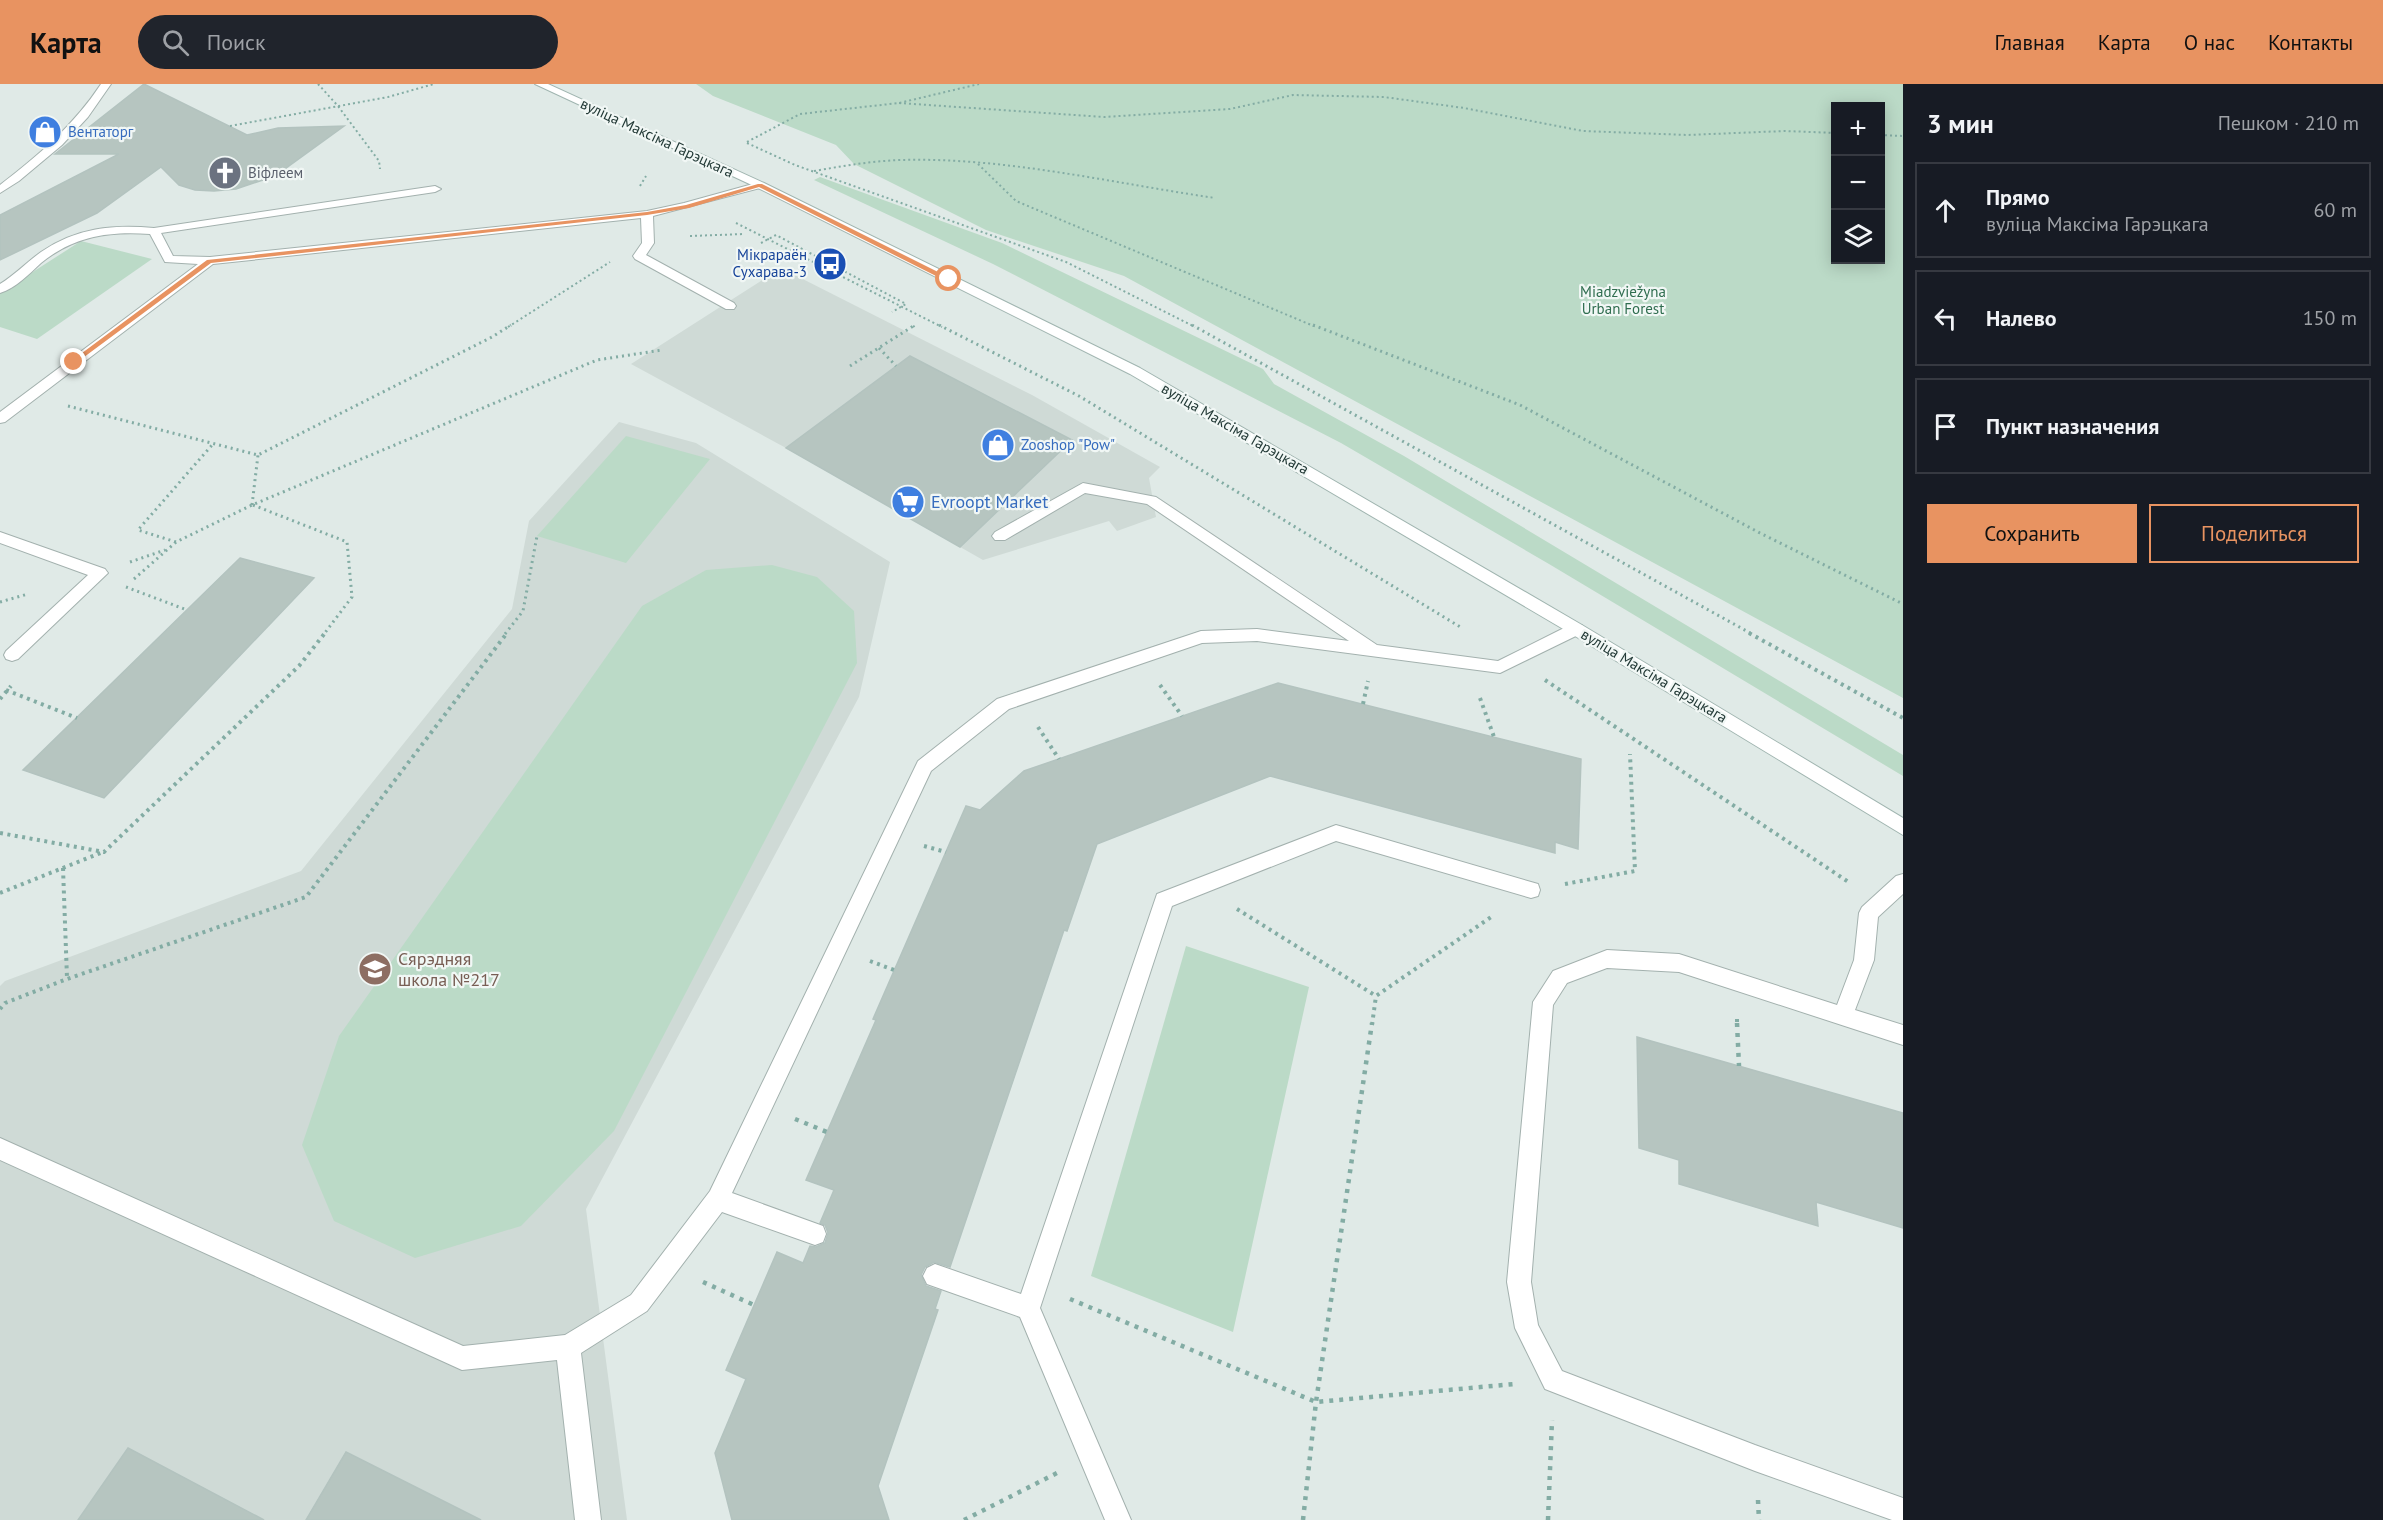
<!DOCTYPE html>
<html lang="ru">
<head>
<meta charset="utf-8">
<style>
	:root { --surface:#171b24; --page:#20242c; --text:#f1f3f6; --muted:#9ea1a6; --line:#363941; --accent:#e89361 }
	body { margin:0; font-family:"PT Sans",sans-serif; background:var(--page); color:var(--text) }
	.controls { position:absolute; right:18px; top:18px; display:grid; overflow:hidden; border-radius:0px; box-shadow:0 3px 15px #0003 }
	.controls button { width:54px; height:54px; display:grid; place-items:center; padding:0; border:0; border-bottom:2px solid var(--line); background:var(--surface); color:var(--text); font:30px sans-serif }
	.stop { position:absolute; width:18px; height:18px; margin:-14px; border:4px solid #e89361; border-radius:50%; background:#fff }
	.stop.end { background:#e89361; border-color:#fff; box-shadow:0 2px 6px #0008 }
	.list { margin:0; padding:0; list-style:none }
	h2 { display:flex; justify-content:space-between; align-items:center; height:78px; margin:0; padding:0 24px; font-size:26px }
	h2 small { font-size:20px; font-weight:400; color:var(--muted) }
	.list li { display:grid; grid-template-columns:39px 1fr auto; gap:18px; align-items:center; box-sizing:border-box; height:96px; margin:0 12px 12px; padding:0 12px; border:2px solid var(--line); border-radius:0px }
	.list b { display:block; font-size:22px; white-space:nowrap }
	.list p { margin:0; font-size:20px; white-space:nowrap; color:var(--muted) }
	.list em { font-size:20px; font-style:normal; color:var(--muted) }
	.actions { display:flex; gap:12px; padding:18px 24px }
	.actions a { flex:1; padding:14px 0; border:2px solid var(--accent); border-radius:0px; text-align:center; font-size:21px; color:var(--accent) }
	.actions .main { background:var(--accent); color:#111 }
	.icon { flex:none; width:33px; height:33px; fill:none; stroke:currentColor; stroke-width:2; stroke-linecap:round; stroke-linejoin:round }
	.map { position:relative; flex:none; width:1903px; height:1436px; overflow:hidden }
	header { display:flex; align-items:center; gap:36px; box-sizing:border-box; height:84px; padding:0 30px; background:var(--accent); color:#111 }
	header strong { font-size:28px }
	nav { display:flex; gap:33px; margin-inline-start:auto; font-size:21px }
	.search { width:420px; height:54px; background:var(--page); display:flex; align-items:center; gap:15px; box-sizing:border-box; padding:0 21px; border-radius:33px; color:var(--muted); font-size:22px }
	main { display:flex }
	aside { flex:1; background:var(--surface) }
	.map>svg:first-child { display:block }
</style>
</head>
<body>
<header>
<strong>Карта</strong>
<div class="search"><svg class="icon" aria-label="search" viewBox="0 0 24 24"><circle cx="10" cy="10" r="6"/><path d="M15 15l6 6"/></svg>Поиск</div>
<nav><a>Главная</a><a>Карта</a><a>О нас</a><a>Контакты</a></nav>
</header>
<main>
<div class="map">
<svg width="1903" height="1436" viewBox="0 0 1903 1436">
	<rect width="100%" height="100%" fill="#e0eae7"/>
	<g fill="#cfdad6">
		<path d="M781,184L1032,311L1160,383L1149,394L1156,433L1117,447L1109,437L983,476L786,364L631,280Z"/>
		<path d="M619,338L696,359L890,478L859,613L586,1125L627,1436H0V902L5,897L301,787L512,525L529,437Z"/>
	</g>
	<g fill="#bbdac7" fill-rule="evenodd">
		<path d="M696,0H1903V614L1124,192L986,146L854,80L836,61L713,12ZM1836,22H1880V176H1836Z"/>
		<path d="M820,93L1002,159L1263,285L1274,300L1404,372L1903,671V692L1549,480L1341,359L993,180L814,96Z"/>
		<path d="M81,157L152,175L37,255L0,243V209Z"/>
		<path d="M626,352L710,375L626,479L537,452Z"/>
		<path d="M772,481L817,493L854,527L857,579L614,1047L521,1142L415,1174L334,1137L302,1061L339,952L642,522L706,486Z"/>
		<path d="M1186,862L1309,903L1233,1248L1091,1192Z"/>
	</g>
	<g fill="#b6c5c0" stroke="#b3c3bf" stroke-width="1.5">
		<path d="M144,0L247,51L278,44L344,42L275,92L236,105L214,107L195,106L179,101L161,83L97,129L0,176V131L119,70H55Z"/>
		<path d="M910,272L1072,356L960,463L786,364Z"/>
		<path d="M240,474L314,494L104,714L23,686Z"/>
		<path d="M1278,599L1581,675L1578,765L1555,758V769L1270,692L1097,760L1067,847L1064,846L950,1183L934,1178L925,1183L921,1191L926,1202L941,1207L935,1225L938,1226L878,1402L889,1436H732L715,1369L746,1295L726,1286L777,1168L803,1179L810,1162L816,1163L825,1159L828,1149L825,1141L820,1139L834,1106L806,1096L876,936L873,935L966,722L980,726L1024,687Z"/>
		<path d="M1637,953L1903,1029V1144L1816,1118L1818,1142L1679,1100V1076L1639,1064Z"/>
		<path d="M128,1364L264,1436H78Z"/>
		<path d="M346,1368L481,1436H306Z"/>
	</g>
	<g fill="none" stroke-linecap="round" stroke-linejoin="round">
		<defs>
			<g id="service">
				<path d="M101,0H111L88,33L62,61L19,97L0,109V101C39,71 74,41 101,0Z"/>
				<path d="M760,98L766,101L764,103L653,132L654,159L646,171L734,219L736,222L734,225H726L635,175L633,172L642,159L641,134L213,180L5,338L0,339V328L198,180L165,178L150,150C109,147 74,152 41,179C29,190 16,204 0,209V200C15,191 27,178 41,168C76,144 113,140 154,144L435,102L441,105L435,108L161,149L173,172L210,173L647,127L684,119Z"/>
				<path d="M1083,399L1156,413L1377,561L1498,577L1570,541H1582L1584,545L1582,549L1500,589L1257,557L1202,559L1009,625L931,687L732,1109L823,1142L826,1150L823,1158L815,1161L722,1128L647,1227L581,1269L601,1436H575L557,1276L462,1286L0,1076V1054L463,1262L565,1251L631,1211L710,1107L918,677L997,615L1201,547L1257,545L1349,557L1147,420L1085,409L1005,456H995L992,452L995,448Z"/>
				<path d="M0,448L105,485L108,489L18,575L12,577L6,575L4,571L6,567L88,491L0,459Z"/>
				<path d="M1336,741L1531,798L1538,800L1540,806L1538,812L1531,814L1336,757L1172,822L1040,1224L1131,1436H1105L1020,1233L927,1200L923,1192L927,1184L935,1180L1021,1210L1157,810Z"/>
				<path d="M1903,790V810L1878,833L1874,876L1855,926L1903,941V961L1679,888L1607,884L1567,899L1553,921L1531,1198L1538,1241L1562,1287L1755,1361L1903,1414V1436H1892L1755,1387L1545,1305L1515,1244L1507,1198L1533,918L1553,887L1607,866L1679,870L1837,921L1854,876L1859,829L1862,823L1896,792Z"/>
			</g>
			<path id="secondary" d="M535,0H548L764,99L1140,284L1582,541L1903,734V751L1570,549L1130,290L756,103Z"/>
		</defs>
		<use href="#service" stroke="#a3b1ae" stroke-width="2"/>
		<use href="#secondary" stroke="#a0b5b0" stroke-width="2"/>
		<g stroke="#83aca4" stroke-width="2" stroke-dasharray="2 3" stroke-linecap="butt">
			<path d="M318,0L338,22L379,77L380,85"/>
			<path d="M899,19L1104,33L1230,25L1293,11L1384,13L1464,24L1583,47L1687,51L1785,47L1836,49"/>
			<path d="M230,42L388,13L434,0"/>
			<path d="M1880,51L1903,52"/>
			<path d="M747,58L800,30L899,19L979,0"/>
			<path d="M747,59L795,81L1066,178L1195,243"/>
			<path d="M978,80L1016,117L1316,243"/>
			<path d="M814,87C843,82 871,77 901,76C1005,73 1112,99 1215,114"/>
			<path d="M640,102L646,92"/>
			<path d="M736,139L942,243"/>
			<path d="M690,152L744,150"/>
			<path d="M761,159L776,151L906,220L892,228"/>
			<path d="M508,243L610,178"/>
			<path d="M913,243L917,240"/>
		</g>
		<g stroke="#83aca4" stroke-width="3" stroke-dasharray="2 4" stroke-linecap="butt">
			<path d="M939,241L1079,312L1462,544"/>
			<path d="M1192,241L1752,550"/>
			<path d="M1313,241L1520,321L1760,449L1903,520"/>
			<path d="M879,264L896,282"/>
			<path d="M850,282L915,241"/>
			<path d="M68,322L258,371L492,253L511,241"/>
			<path d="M252,421L258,371"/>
			<path d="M253,421L347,458L352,513L324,550"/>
			<path d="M176,458L138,446L212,361"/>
			<path d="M130,478L165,466"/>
			<path d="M134,495L176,458L252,421L597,276L662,266"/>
			<path d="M126,503L187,526"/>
			<path d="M0,518L28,510"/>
			<path d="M505,550L523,527L537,452"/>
		</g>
		<g stroke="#83aca4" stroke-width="4" stroke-dasharray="3 4.5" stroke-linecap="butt">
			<path d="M1749,549L1903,634"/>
			<path d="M1545,596L1850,799"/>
			<path d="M1160,601L1182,632"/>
			<path d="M6,606L77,634"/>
			<path d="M1480,614L1494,653"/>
			<path d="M0,615L11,602"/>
			<path d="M1363,620L1368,597"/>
			<path d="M1038,643L1059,675"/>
			<path d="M0,749L104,768L299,582L325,549"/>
			<path d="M924,762L946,768"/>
			<path d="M63,784L67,894"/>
			<path d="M1565,800L1635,787L1630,670"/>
			<path d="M0,809L103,768"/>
			<path d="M1237,825L1376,912L1494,831"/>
			<path d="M870,877L894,886"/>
			<path d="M0,925L5,919L67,895L306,813L507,549"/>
			<path d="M1737,935V941"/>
			<path d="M1372,941L1376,912"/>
		</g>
		<g stroke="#83aca4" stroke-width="4.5" stroke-dasharray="4 6" stroke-linecap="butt">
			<path d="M1737,939L1739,982"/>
			<path d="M795,1035L827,1048"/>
			<path d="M703,1198L754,1221"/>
			<path d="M1070,1215L1316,1318L1514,1300"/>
			<path d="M1758,1416L1759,1436"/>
			<path d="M964,1436L1057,1389"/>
			<path d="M1303,1436L1316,1318L1372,939"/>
			<path d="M1548,1436L1552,1336"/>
		</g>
		<use href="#service" fill="#fff" fill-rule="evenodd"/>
		<use href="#secondary" fill="#fff" fill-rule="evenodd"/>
	</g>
	<path fill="#e89361" d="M758,100H762L952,195L946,197L759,103L689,124L647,131L211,179L76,279L70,278L207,176L647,128L686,121Z"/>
	<defs>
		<symbol id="shop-disc" viewBox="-11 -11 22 22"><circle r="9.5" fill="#3f7fe0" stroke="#f1f7f5"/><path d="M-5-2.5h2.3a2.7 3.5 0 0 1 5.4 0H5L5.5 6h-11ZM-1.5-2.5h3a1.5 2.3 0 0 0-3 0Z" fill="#fff"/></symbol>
		<symbol id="church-disc" viewBox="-11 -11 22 22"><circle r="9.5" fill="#6b7280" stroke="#f1f7f5"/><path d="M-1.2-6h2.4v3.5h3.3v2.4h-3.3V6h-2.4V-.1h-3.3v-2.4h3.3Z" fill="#fff"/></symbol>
		<symbol id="bus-disc" viewBox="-11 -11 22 22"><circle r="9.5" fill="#1a4fb4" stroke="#f1f7f5"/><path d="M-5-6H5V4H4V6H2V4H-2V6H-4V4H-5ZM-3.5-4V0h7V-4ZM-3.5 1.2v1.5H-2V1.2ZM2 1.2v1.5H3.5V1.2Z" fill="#fff"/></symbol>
		<symbol id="supermarket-disc" viewBox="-11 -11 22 22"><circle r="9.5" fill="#3f7fe0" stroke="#f1f7f5"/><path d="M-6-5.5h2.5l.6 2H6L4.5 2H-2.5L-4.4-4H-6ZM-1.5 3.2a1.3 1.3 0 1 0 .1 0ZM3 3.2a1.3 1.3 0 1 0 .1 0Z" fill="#fff"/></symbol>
		<symbol id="school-disc" viewBox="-11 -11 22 22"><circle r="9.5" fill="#8d6e63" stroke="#f1f7f5"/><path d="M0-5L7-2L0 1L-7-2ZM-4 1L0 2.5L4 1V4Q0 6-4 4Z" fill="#fff"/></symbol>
	</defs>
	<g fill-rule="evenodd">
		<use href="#shop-disc" x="26" y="29" width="38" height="38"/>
		<use href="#church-disc" x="206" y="70" width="38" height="38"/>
		<use href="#bus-disc" x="811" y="161" width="38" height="38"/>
		<use href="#shop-disc" x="979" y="342" width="38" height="38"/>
		<use href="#supermarket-disc" x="889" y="399" width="38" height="38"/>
		<use href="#school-disc" x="356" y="866" width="38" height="38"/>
	</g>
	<g text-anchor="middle" stroke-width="4.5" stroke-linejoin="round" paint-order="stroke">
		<g font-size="15" fill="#366cbe" stroke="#f1f7f5" text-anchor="start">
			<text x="68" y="53">Вентаторг</text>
			<text x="1021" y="366">Zooshop "Pow"</text>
		</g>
		<g font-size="15" fill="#223936" stroke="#f1f7f5">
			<text transform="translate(657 54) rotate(25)" y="5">вуліца Максіма Гарэцкага</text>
			<text transform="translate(1235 345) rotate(30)" y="5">вуліца Максіма Гарэцкага</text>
			<text transform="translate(1654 592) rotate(31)" y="5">вуліца Максіма Гарэцкага</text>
		</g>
		<g font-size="15" fill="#5b616d" stroke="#f1f7f5" text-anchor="start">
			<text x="248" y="94">Віфлеем</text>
		</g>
		<g font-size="15" fill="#164399" stroke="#f1f7f5" text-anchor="end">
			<text x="807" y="176">Мікрараён<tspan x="807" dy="17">Сухарава-3</tspan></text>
		</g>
		<g font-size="15" fill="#2f6d4f" stroke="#f1f7f5">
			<text x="1623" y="213">Miadzviežyna<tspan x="1623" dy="17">Urban Forest</tspan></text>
		</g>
		<g font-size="18" fill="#366cbe" stroke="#f1f7f5" text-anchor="start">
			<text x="931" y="424">Evroopt Market</text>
		</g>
		<g font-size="18" fill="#785e54" stroke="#f1f7f5" text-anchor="start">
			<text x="398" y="881">Сярэдняя<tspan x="398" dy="21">школа №217</tspan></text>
		</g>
	</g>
</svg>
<div class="controls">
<button>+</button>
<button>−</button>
<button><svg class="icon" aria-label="layers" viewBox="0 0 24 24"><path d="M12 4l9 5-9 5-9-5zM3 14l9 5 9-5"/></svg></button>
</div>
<div class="stop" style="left:949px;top:195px"></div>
<div class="stop end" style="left:74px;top:278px"></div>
</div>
<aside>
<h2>3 мин<small>Пешком · 210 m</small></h2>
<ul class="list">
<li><svg class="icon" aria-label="ahead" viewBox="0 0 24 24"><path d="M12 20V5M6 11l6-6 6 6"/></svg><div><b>Прямо</b><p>вуліца Максіма Гарэцкага</p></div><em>60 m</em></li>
<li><svg class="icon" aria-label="left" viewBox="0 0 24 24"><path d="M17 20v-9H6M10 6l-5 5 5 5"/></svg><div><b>Налево</b></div><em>150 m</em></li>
<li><svg class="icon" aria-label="arrive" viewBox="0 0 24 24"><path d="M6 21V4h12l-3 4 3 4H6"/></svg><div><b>Пункт назначения</b></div></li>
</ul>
<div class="actions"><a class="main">Сохранить</a><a>Поделиться</a></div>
</aside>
</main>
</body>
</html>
